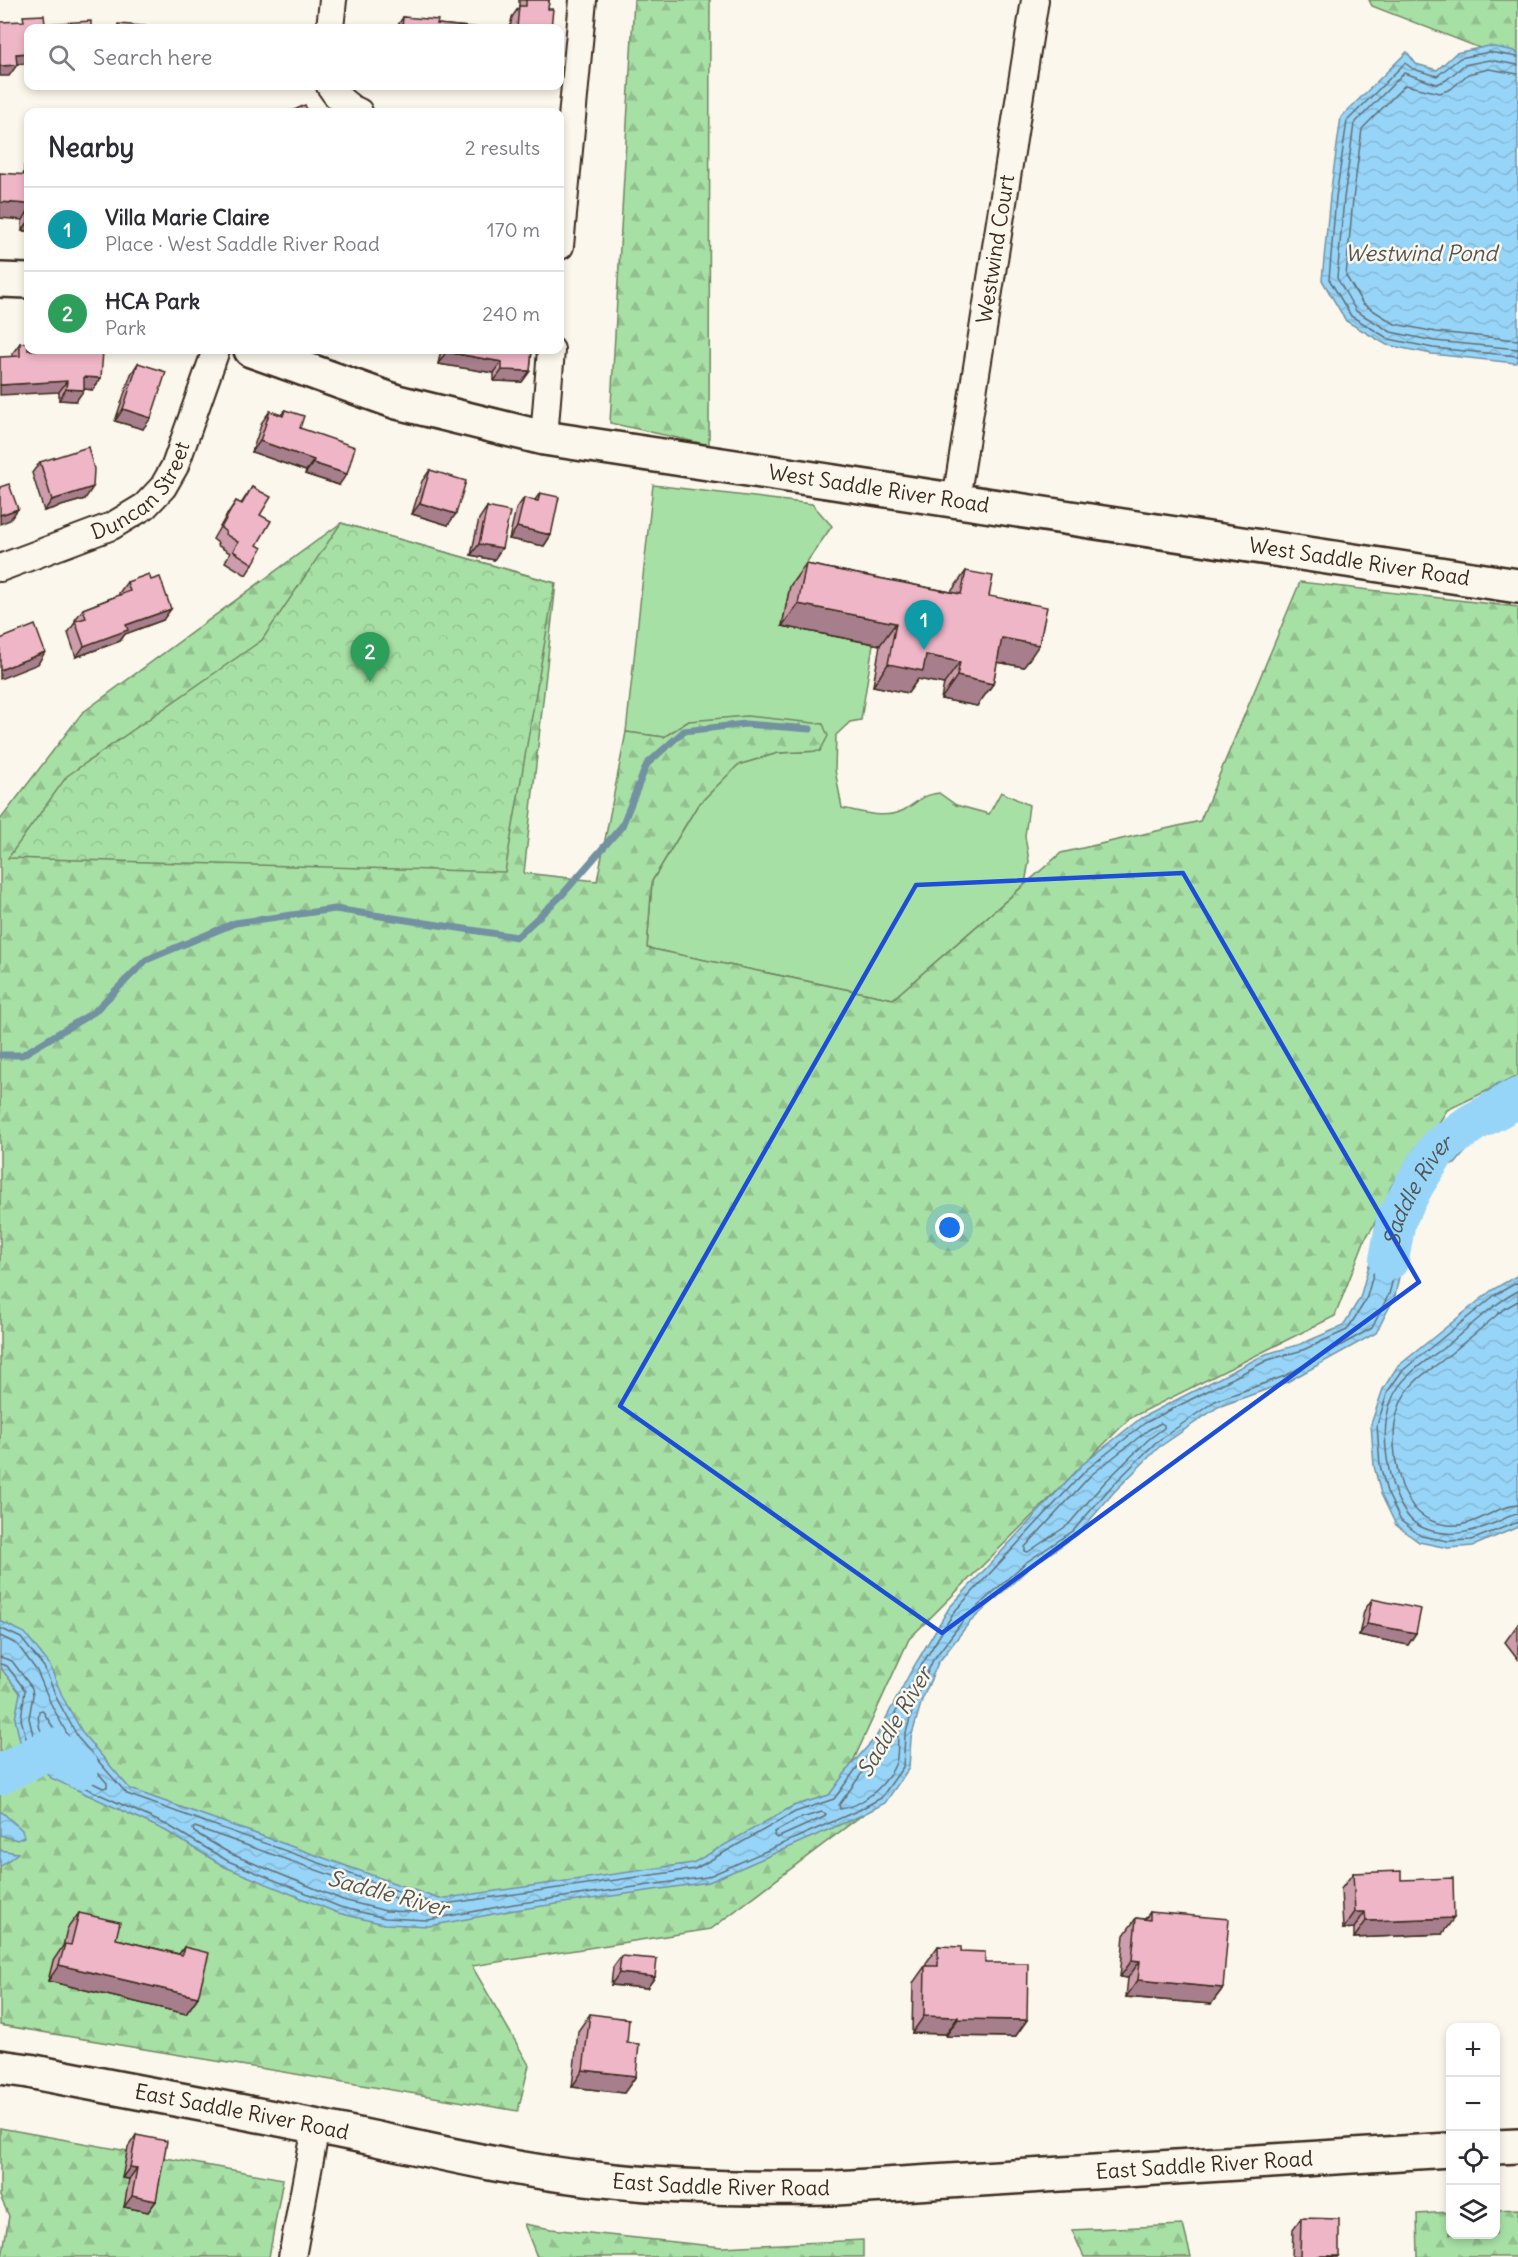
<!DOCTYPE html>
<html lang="en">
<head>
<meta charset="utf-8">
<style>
	:root { --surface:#fff; --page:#f7f7f7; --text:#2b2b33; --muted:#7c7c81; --line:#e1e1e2; --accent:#3b2a1e }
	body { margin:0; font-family:Delius,sans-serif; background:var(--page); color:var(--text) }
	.controls { position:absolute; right:18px; bottom:18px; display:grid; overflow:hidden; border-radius:12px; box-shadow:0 3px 9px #0003 }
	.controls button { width:54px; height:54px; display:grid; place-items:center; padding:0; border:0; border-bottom:2px solid var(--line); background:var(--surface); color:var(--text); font:30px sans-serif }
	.you { position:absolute; left:950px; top:1228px; width:21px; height:21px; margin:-15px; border:4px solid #fff; border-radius:50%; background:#1a73e8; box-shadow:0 0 0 9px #1a73e833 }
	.badge { display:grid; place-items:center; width:39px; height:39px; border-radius:50%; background:var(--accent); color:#fff; font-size:20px; font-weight:700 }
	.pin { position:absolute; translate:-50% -50px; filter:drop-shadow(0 2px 3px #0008) }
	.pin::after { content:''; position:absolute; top:32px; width:21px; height:18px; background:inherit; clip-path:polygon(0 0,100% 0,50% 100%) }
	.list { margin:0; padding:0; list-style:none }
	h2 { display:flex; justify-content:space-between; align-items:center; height:78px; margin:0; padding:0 24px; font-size:26px }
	h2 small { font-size:20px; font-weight:400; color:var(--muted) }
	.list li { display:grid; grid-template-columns:39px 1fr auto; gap:18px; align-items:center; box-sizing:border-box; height:84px; padding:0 24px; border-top:2px solid var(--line) }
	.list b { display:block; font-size:22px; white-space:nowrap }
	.list p { margin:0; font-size:20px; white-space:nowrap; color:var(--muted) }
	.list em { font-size:20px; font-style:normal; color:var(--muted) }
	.icon { flex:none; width:33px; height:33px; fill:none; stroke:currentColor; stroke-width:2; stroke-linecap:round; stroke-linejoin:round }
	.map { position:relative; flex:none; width:1518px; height:2257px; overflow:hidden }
	.search { position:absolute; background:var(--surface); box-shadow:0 3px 9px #0003; left:24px; top:24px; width:540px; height:66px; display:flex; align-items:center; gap:15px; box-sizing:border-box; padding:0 21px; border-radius:12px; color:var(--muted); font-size:22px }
	.panel { position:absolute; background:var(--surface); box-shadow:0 3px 9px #0003; left:24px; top:108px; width:540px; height:246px; border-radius:12px }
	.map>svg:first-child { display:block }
</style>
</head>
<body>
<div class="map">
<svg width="1518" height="2257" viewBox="0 0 1518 2257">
	<defs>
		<pattern id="forest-firs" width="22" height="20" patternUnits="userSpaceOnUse" patternTransform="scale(1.5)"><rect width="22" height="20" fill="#a7e0a5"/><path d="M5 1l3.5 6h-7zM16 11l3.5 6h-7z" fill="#91c08e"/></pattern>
		<pattern id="park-crowns" width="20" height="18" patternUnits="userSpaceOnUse" patternTransform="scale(1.5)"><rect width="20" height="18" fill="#a7e0a5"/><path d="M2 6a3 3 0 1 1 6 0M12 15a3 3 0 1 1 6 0" fill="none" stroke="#91c08e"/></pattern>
		<pattern id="water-waves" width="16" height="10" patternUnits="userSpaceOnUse" patternTransform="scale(1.5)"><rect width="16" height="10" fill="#97d5f8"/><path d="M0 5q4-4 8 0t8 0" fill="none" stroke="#83b7d4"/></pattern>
	</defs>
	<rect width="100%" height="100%" fill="#fbf7ec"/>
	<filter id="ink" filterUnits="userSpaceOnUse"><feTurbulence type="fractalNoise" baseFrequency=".0167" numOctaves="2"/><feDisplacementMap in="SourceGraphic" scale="12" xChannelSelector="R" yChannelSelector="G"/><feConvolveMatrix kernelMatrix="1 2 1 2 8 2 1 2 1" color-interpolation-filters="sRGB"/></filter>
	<g filter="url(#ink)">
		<path fill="#a7e0a5" stroke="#718562" stroke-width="1.5" d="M653,485L812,504L832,526L790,586L782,626L873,644L861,720L850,722L836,735L835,770L842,808C863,812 885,820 904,810C920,801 919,796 939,793L956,805L989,814L1001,792L1029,805L1025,836L1029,861L1025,884L893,999L647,948L652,881L697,806L737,765L778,753L820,751L689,721L664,737L626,732Z"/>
		<g fill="url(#forest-firs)" stroke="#718562" stroke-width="1.5">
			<path d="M634,0H710L709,445L610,423Z"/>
			<path d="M1369,0H1518V63L1372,6Z"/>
			<path d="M341,523L556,583L524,873L597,881L626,732L664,737L689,721L747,716L823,724L828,736L820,751L778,753L738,765L697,806L652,881L647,948L893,999L1061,853L1200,821L1300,582L1518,607V1076L1447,1110L1365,1239L1335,1316L1130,1418L909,1639L835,1801L862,1815L711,1929L472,1966L529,2065L518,2111L0,2025V820L82,713Z"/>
			<path d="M0,2128L283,2179L269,2257H2L9,2216L0,2196Z"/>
			<path d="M1518,2209V2257H1418L1417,2214L1450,2212V2234H1496V2210Z"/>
			<path d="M524,2224L551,2229L722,2247L863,2240V2257H537Z"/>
			<path d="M1183,2225L1191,2257H1084L1072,2230Z"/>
		</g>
		<path fill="url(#park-crowns)" stroke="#718562" stroke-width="1.5" d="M341,523L555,583L505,872L8,858L67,776L262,640Z"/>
		<g fill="url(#water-waves)" stroke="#7291a1" stroke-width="1.5">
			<path d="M1489,46L1515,51L1518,55V361L1515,363L1432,354L1387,345L1346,321L1322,280L1330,196L1341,117L1407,52L1416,64L1437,70L1456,53Z"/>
			<path d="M1518,1080V1109C1493,1124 1473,1141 1455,1164L1435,1165L1417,1175L1406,1193L1401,1213L1402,1221L1407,1234L1400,1272L1395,1296L1376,1333L1287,1382L1218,1407L1158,1448L1114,1492L1077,1535L1029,1568L969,1623L938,1663L922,1700L911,1738L909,1768L885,1803L862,1815L709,1882L515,1910L429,1926L384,1924L338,1913L225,1867L166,1831L51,1778L20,1741L15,1719L20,1693L0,1667V1621L25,1633L49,1664L63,1698L84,1735L130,1789L439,1899L693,1863L793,1806L829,1795L851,1765L876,1737L910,1673L949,1608L1082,1465L1141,1418L1266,1354L1301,1344L1343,1326L1360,1298L1390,1188L1416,1147L1458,1117L1498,1083Z"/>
			<path d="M1518,1275V1527L1473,1546L1448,1548L1419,1542L1396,1525L1381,1494L1374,1466L1371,1424L1383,1389L1397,1367L1492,1290Z"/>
			<path d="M2,1812L22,1830L24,1837L17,1840L0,1835V1813Z"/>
			<path d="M0,1850L18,1853L0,1867Z"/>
		</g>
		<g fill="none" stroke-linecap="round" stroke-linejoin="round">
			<g stroke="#606e75" stroke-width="1.5">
				<path d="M1518,57L1489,52L1460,58L1437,76L1413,69L1405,63L1347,121L1336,197L1329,279L1351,316L1389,339L1433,348L1518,356"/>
				<path d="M1518,65L1489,60L1464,65L1445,81L1437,84L1404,73L1354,124L1344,198L1337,278L1356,311L1391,332L1434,341L1518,349"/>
				<path d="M1518,74L1489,69L1468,74L1451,89L1440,93L1405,85L1362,129L1353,199L1346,276L1363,304L1395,324L1436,332L1518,340"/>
				<path d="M1518,1086L1500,1090L1461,1121L1421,1151L1412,1167L1416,1168L1434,1159L1452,1158C1467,1140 1494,1107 1518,1104"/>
				<path d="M1518,1282L1495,1295L1402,1371L1388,1391L1377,1425L1380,1465L1387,1492L1401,1521L1421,1536L1448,1541L1471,1540L1518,1522"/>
				<path d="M1518,1291C1492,1305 1471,1325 1449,1344C1436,1354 1421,1363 1409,1375C1379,1402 1383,1448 1392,1483C1397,1500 1407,1523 1426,1529C1450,1538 1474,1532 1497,1522C1504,1519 1510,1515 1518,1514"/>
				<path d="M1518,1301L1504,1309C1484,1326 1464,1343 1444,1359C1435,1367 1423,1373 1415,1382C1388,1407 1391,1454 1402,1486C1411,1509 1423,1522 1448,1525C1476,1528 1494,1506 1518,1505"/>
				<path d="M1161,1423L1164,1425V1428L1149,1439L1105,1482L1068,1525L1028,1552L1025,1551V1547L1091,1475L1148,1430Z"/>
				<path d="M0,1628L21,1638L44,1667L58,1701L79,1739L127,1794L437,1905L695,1869L795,1812L834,1799L856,1769L881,1740L915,1676L954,1612L1086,1470L1145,1423L1268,1360L1303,1350L1347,1330L1366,1300L1390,1214L1393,1212L1395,1214L1400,1235L1395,1271L1389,1294L1372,1328L1285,1376L1215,1401L1155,1443L1110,1488L1073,1531L1025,1563L965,1618L933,1660L916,1698L905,1736L903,1767L881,1798L859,1810L707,1877L514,1904L428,1920L385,1918L340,1907L228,1861L169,1826L55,1774L26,1738L21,1719L25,1690L7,1666L0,1664"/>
				<path d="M0,1636L17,1644L37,1671L51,1704L72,1743L107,1783V1787L103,1788L60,1767L33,1735L29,1718L33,1695L32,1688L12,1661L0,1657"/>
				<path d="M42,1710L73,1758L72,1762C64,1760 46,1739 41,1731C38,1725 38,1718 39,1711Z"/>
				<path d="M892,1734L896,1733L898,1736C897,1745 899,1757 895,1765C886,1785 862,1807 840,1809L839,1805L862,1773L886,1746Z"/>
				<path d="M822,1812L826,1814L824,1817L777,1838L774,1836L775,1832L798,1819Z"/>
				<path d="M195,1827L418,1906L420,1910L417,1912L386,1911L343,1900L231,1854L194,1832L193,1829Z"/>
			</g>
			<path stroke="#7291a1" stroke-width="7" d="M0,1055H22L94,1012L146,960L235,923L335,909L517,937L562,895L622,826L647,764L684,731L745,724L810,729"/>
			<g stroke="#97d5f8" stroke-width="40">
				<path id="s1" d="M1389,1260L1396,1220L1416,1182L1439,1147L1472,1123L1518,1098"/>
				<path d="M0,1775L51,1748L79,1769"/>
			</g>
			<defs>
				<g id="street">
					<path d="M330,28L333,0"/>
					<path d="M330,86C338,98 346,107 359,112"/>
					<path d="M560,246L583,0"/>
					<path d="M544,438L551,350"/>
					<path id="s2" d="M956,500L1035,0"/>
					<path id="s3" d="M0,568L112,526L145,506L163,487L175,466L216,350"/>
					<path d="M292,2257L316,2127"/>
				</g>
				<g id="secondary">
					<path d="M0,280L28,281"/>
					<path id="s4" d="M251,350L397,402L544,438L1518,586"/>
					<path id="s5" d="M0,2067L29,2071C145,2094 261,2114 377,2139C446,2154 515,2170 586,2178C669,2188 752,2189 836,2188L1450,2150"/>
					<path d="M1496,2147L1518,2146"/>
				</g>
			</defs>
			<use href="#street" stroke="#3b2a1e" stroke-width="30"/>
			<use href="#secondary" stroke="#3b2a1e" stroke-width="38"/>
			<use href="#street" stroke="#fbf7ec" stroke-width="26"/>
			<use href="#secondary" stroke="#fbf7ec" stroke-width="33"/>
		</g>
		<g fill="#ce9dac" stroke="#3b2a1e" stroke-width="1.5">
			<path d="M519,0H549L548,9L551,28H510L512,17L519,7Z"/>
			<path d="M403,17L437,24L479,28H396Z"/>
			<path d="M28,160V231H22L24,166Z"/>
			<path d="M20,343L93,390L84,389L76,401L59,400V392L12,356V354Z"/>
			<path d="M441,350H532L530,371L522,382L494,381V373L438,364Z"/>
			<path d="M138,363L143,429L115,421L131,374Z"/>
			<path d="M285,410L300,428L339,485L305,474L306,471L252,452L262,422L270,411L281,415Z"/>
			<path d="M40,462L85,499L44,511L32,473Z"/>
			<path d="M430,470L448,525L412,514L422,481Z"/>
			<path d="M252,487L260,515L257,545L253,564L246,575L225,562L230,553L217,545L218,543L213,539L228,513L236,501L241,504Z"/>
			<path d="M540,493L551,535L544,546L509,539L516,509L524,498L535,500Z"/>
			<path d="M487,507L494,560L471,555L479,519Z"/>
			<path d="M806,564L951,592L966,571L989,596L1024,667L997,662L993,684L977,706L941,699L944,684L918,679L908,693L873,686L880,645L782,626L790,586Z"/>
			<path d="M127,582L163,620L125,634L120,641L76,657L68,633L76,621L75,620L83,609L119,595V593Z"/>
			<path d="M1372,1599L1416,1633L1408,1645L1359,1635L1364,1611Z"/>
			<path d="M1518,1624V1659L1505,1642Z"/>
			<path d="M1353,1873L1401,1880L1442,1934L1354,1938V1928L1343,1929L1341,1889Z"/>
			<path d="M1150,1912L1223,1988L1211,2004L1126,1997L1128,1978L1120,1977L1124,1935L1136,1918L1145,1919Z"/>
			<path d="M79,1913L116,1939L179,1954L184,1947L198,1997L186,2014L48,1981L53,1961L63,1946L67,1929Z"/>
			<path d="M938,1946L961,1951L985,1963L1027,2020L1015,2037L946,2036V2034L912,2033L913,1983L925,1966H926V1963Z"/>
			<path d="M621,1956L655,1977L647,1988L611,1985L613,1967Z"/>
			<path d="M590,2014L627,2043L636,2076L624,2093L572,2087L578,2031Z"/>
			<path d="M136,2135L156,2201L148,2212L124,2207L129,2179L122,2178L128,2147Z"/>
			<path d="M1301,2218L1339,2256L1338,2257H1292L1293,2229Z"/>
		</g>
		<g fill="#a77f8c" stroke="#3b2a1e" stroke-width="1.5">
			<path d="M28,53V63L8,65L16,54Z"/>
			<path d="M17,65L9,76H0V66Z"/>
			<path d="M0,202L28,204V211L23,220L0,218Z"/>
			<path d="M28,222V231H22Z"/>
			<path d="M446,352L502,362L494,373L438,364Z"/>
			<path d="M502,370L530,371L522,382L494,381Z"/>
			<path d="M84,377L101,378L93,390L77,388Z"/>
			<path d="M67,381L59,392L0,395V385Z"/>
			<path d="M66,389L84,390L76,401L59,400Z"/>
			<path d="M123,409L151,418L143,429L115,421Z"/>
			<path d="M260,441L314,460L306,471L252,452Z"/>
			<path d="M313,463L347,474L339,485L305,474Z"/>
			<path d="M93,487L85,499L44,511L52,500Z"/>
			<path d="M420,503L456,514L448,525L412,514Z"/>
			<path d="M18,509L10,520L0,524V515Z"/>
			<path d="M517,527L551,535L544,546L509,539Z"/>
			<path d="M479,544L502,548L494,560L471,555Z"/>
			<path d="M798,604L896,623L880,645L782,626Z"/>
			<path d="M171,609L163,620L125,634L120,641L76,657L84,646L126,625Z"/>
			<path d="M1002,638L1039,645L1024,667L986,660Z"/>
			<path d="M45,652L38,664L0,679V670Z"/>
			<path d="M926,655L960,662L944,684L918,679L908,693L873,686L888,664Z"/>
			<path d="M957,676L993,684L977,706L941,699Z"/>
			<path d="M1367,1624L1416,1633L1408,1645L1359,1635Z"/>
			<path d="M1355,1912H1365L1354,1928L1343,1929Z"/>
			<path d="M1454,1918L1442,1934L1354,1938L1366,1921Z"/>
			<path d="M1132,1960L1140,1961L1128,1978L1120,1977Z"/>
			<path d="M59,1965L198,1997L186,2014L48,1981Z"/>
			<path d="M619,1973L655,1977L647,1988L611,1985Z"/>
			<path d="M1138,1980L1223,1988L1211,2004L1126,1997Z"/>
			<path d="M924,2016L958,2017L946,2034L912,2033Z"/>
			<path d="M958,2019L1027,2020L1015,2037L946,2036Z"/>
			<path d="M583,2070L636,2076L624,2093L572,2087Z"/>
			<path d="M130,2167L137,2168L129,2179L122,2178Z"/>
			<path d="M132,2196L156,2201L148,2212L124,2207Z"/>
			<path d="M1318,2256H1339L1338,2257H1317Z"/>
		</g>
		<g fill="#efb6c8" stroke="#3b2a1e" stroke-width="1.5">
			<path d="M526,0H549L548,9H553L551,28H517L519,6H526Z"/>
			<path d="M44,15L45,24L91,21V28H28V53L16,54L17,65L0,66V22L24,21L23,16Z"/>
			<path d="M403,17L438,20L437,24L479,28H402Z"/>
			<path d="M118,24L167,28H117Z"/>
			<path d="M305,105L308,112H290Z"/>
			<path d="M0,173L28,175V204L0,202Z"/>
			<path d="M28,342V350H87L103,351L101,378L84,377V390L66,389L67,381L0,385V357L20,356V343Z"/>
			<path d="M447,350H532L530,371L502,370V362L446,352Z"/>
			<path d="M138,363L166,372L151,418L123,409Z"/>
			<path d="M285,410L304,416L300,428L355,447L347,474L313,463L314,460L260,441L270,411L283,416Z"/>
			<path d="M88,447L94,469L93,487L52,500L40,462Z"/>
			<path d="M430,470L466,481L456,514L420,503Z"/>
			<path d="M9,484L18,509L0,515V487Z"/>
			<path d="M252,487L271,497L260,515L271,521L257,545L262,548L253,564L233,551L238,542L225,534L226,532L221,528L236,501L242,504Z"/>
			<path d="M540,493L559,497L551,535L517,527L524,498L538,501Z"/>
			<path d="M487,507L510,512L502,548L479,544Z"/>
			<path d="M806,564L961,594L966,571L993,576L989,596L1047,607L1039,645L1002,638L993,684L957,676L960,662L926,655L923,671L888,664L896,623L798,604Z"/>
			<path d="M149,574L151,580L160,577L171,609L126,625L128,630L84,646L75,621L86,618L83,609L130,591L127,582Z"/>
			<path d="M35,625L45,652L0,670V639Z"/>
			<path d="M1372,1599L1421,1609L1416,1633L1367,1624Z"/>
			<path d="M1401,1871V1880L1453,1878L1454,1918L1366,1921L1365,1912H1355L1353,1873Z"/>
			<path d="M1150,1912L1229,1919L1223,1988L1138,1980L1140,1961L1132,1960L1136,1918L1150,1920Z"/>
			<path d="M79,1913L120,1922L116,1939L182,1955L184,1947L209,1953L198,1997L59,1965L65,1944L71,1945Z"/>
			<path d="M938,1946L961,1947V1951L985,1952V1963H1028L1027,2020L958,2019V2017L924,2016L925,1966H938Z"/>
			<path d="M621,1956L657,1959L655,1977L619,1973Z"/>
			<path d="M590,2014L629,2019L627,2043L639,2044L636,2076L583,2070Z"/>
			<path d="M136,2135L167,2141L156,2201L132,2196L137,2168L130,2167Z"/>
			<path d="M1301,2218L1339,2219V2256H1318V2257H1300Z"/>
		</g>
	</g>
	<path fill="none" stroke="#1d4ed8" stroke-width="4.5" stroke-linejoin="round" d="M1183,873L1419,1282L942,1633L620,1406L916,885Z"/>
	<g text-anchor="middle" stroke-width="5" stroke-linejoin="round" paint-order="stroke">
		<g font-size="21" fill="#3b2a1e" stroke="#fbf7ec">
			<text dy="7" stroke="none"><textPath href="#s2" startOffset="254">Westwind Court</textPath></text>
			<text dy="7" stroke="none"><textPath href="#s3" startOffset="166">Duncan Street</textPath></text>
			<text dy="7" stroke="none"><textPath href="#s4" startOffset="645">West Saddle River Road</textPath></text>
			<text dy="7" stroke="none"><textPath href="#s4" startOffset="1131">West Saddle River Road</textPath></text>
			<text dy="7" stroke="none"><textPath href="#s5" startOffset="246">East Saddle River Road</textPath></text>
			<text dy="7" stroke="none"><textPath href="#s5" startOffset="1216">East Saddle River Road</textPath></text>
			<text dy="7" stroke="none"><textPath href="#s5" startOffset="732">East Saddle River Road</textPath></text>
		</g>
		<g font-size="22" font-style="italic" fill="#525554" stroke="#fbf7ec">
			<text x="1421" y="261">Westwind Pond</text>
			<text dy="8" stroke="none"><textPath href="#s1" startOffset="76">Saddle River</textPath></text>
			<text transform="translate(894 1722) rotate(-59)" y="8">Saddle River</text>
			<text transform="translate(388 1893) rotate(15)" y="8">Saddle River</text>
		</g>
	</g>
</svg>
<div class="controls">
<button>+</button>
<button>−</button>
<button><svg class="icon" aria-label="locate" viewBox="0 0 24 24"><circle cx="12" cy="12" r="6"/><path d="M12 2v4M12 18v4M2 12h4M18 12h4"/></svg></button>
<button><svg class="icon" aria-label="layers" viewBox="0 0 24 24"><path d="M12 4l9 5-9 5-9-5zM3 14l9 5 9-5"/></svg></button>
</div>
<div class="you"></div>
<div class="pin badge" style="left:924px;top:650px;background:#0f9aa8">1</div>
<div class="pin badge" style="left:370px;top:682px;background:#2e9e5b">2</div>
<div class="search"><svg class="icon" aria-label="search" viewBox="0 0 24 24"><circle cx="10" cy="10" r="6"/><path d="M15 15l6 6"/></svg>Search here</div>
<section class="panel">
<h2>Nearby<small>2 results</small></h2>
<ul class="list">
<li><span class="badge" style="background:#0f9aa8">1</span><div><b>Villa Marie Claire</b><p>Place · West Saddle River Road</p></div><em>170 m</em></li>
<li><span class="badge" style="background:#2e9e5b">2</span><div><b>HCA Park</b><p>Park</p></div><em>240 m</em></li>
</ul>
</section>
</div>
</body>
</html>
